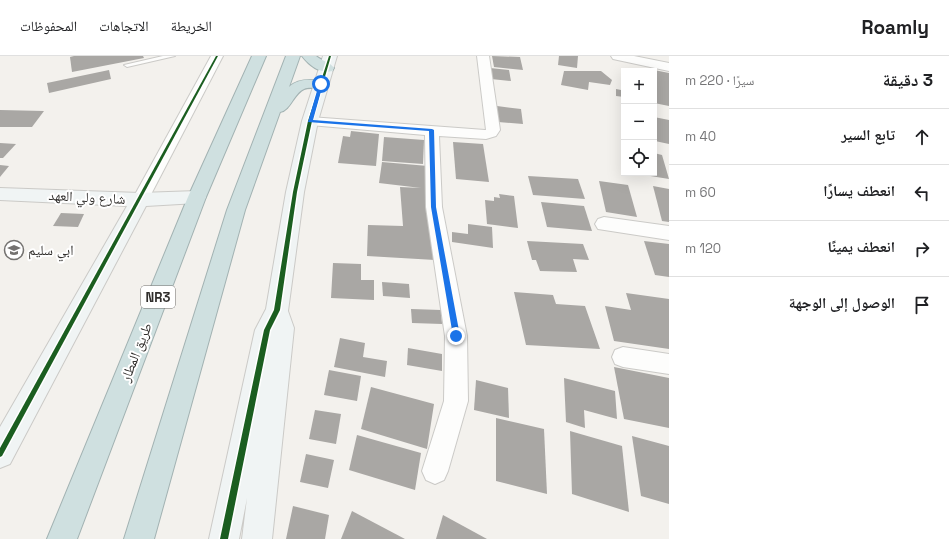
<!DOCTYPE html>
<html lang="ar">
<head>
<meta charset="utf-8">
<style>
	:root { --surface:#fff; --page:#f2f2f2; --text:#202124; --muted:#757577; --line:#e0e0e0 }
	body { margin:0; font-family:"Space Grotesk","Noto Naskh Arabic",sans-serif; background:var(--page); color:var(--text); direction:rtl }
	.controls { position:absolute; right:12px; top:12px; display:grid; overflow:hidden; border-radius:0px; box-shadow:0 4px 16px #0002 }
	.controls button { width:36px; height:36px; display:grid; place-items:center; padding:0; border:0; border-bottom:1px solid var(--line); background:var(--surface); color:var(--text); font:20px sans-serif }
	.stop { position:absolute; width:12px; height:12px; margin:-9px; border:3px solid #1a73e8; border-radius:50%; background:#fff }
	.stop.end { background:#1a73e8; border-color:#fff; box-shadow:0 1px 4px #0008 }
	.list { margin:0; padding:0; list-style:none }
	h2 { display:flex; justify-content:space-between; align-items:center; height:52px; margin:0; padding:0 16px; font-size:17px }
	h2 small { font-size:13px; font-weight:400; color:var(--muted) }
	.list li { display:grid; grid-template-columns:26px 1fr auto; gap:12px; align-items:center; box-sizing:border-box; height:56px; padding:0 16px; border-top:1px solid var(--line) }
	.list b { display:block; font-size:15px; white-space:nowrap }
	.list em { font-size:13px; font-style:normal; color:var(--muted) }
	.icon { flex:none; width:22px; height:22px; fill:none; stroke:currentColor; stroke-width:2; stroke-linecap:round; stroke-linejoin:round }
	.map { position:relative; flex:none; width:669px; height:483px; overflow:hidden; direction:ltr }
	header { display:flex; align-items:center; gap:24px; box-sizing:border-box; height:56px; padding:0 20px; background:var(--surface); border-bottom:1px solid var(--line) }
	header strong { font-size:19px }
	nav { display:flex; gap:22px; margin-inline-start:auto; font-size:14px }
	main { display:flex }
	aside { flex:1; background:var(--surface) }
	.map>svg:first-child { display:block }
</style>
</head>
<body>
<header>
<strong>Roamly</strong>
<nav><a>الخريطة</a><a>الاتجاهات</a><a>المحفوظات</a></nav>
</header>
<main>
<aside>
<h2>3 دقيقة<small>سيرًا · 220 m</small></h2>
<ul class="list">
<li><svg class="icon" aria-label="ahead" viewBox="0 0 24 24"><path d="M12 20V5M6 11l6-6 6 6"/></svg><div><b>تابع السير</b></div><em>40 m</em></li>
<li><svg class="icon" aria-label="left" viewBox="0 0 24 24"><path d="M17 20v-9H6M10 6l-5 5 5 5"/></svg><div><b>انعطف يسارًا</b></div><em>60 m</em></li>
<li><svg class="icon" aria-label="right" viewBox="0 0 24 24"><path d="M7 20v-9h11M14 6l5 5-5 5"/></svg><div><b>انعطف يمينًا</b></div><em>120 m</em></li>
<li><svg class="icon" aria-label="arrive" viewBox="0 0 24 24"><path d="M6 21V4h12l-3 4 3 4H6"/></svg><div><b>الوصول إلى الوجهة</b></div></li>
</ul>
</aside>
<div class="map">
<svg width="669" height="483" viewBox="0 0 669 483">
	<rect width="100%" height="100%" fill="#f3f1ed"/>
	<g fill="#a9a7a4">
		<path d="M74,0H143L144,2L72,16L70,1Z"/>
		<path d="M492,0L520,1L523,14L494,11Z"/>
		<path d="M559,0H578L577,12L558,9Z"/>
		<path d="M490,12L509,14L511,25L491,23Z"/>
		<path d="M109,14L111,23L49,37L47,27Z"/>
		<path d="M654,14L669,17V50L654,47Z"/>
		<path d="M564,15H601L612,24L610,29L589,26L588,34L561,29Z"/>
		<path d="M621,26L624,27V41L616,40V33L621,34Z"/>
		<path d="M497,50L521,53L523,68L498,66Z"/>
		<path d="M0,54L44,55L32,71H0Z"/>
		<path d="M654,61L669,64V88L655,85Z"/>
		<path d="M351,75L379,78L376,110L338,107L343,80L350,81Z"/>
		<path d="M384,81L424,84L423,108L382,105Z"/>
		<path d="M453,86L483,88L489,126L456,123Z"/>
		<path d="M0,87L16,88L3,102H0Z"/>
		<path d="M654,97L662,99L669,123L638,118L654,117Z"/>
		<path d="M382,106L428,110L435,204L367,200L368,169L403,170L400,131L421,132L379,127Z"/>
		<path d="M0,109L9,110L0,121Z"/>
		<path d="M528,120L578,123L585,143L533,139Z"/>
		<path d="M599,125L628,129L637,161L606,156Z"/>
		<path d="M653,130L669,133V166L662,165Z"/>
		<path d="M499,138L514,140L518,172L487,168L485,144L494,145V141L500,142Z"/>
		<path d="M541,146L584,150L592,175L547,171Z"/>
		<path d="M61,157L84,158L78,171L53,170Z"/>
		<path d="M468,168L492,171L493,192L452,186V176L468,178Z"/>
		<path d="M527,185L583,188L589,204L573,203L577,216L540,215L536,204H532Z"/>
		<path d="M644,185L669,188V221L655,219Z"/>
		<path d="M333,207L361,208V224H374V244L331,242Z"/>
		<path d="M382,226L409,228L410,242L383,240Z"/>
		<path d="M514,236L553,239L556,248L585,250L600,293L526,289Z"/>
		<path d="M626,237L669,243V293L614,285L605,250L631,254Z"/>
		<path d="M411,253L441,254L442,268L412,267Z"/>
		<path d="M340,282L365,287L363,301L387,305L385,321L334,311Z"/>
		<path d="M408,292L442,298V315L407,309Z"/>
		<path d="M614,311L669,322V372L624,363Z"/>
		<path d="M329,314L361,320L357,345L324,339Z"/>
		<path d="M564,322L615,335L617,363L584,354L585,372L566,366Z"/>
		<path d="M476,324L508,332L509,362L474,354Z"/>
		<path d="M371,331L434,348L427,393L361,373Z"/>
		<path d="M315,354L341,358L336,388L309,383Z"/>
		<path d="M496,362L544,373L547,438L496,425Z"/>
		<path d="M570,375L622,390L629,456L572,438Z"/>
		<path d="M357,379L421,397L415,434L349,414Z"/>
		<path d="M632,380L669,390V448L641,440Z"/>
		<path d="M306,398L334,404L328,432L300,426Z"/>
		<path d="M293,450L329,459L325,483H286Z"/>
		<path d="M352,455L405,483H341Z"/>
		<path d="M443,459L487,483H436Z"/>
	</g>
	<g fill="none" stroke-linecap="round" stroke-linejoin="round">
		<defs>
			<path id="lane" d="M163,0H175L127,11L124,9Z"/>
			<g id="street">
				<path d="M211,0H223L146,148L140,150L134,148L132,144Z"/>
				<path d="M477,0H489L500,74L496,80L486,83L439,80L442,151L467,280L468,345L448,415L444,424L435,428L426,424L422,415L444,345L445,280L426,151L425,79L310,69L305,68L303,65L305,62L310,61L485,74H486Z"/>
				<path d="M611,0H634L669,7V15L613,3Z"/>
				<path d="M604,161L669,170V184L598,173L595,168L598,163Z"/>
				<path d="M623,291L669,298V318L623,311L615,308L612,301L615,294Z"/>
			</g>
			<g id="secondary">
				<path d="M323,0H337L318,65L304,136L288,255L294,272L272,483H242L247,442L239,483H209L255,274L266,253L286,136L302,65Z"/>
				<path d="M0,132L140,137L197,135L203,136L206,141L203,146L197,147L146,150L10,408L0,412V371L127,150L0,144Z"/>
			</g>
			<g id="highway">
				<path d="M252,0H266L206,141L77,483H47L188,141Z"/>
				<path d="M286,0H300L289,31C299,22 313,23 326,26L328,29L326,32C319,34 311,30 304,33C293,38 291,54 280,56L245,154L154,483H124L227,154Z"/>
				<path d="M302,0H316C322,5 330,6 334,12L332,15C320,18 309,9 302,0Z"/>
			</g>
		</defs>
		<use href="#lane" stroke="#cbcac7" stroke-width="2"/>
		<use href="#street" stroke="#cbcac7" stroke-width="2"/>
		<use href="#secondary" stroke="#cbcac7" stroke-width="2"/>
		<use href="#highway" stroke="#a2b2b2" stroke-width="2"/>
		<use href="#lane" fill="#fdfdfc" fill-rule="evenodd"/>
		<use href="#street" fill="#fdfdfc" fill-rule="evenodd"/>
		<use href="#secondary" fill="#f0f4f4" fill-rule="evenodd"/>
		<use href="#highway" fill="#cfe0e0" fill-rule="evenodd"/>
		<defs>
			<g id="cycleway">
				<path d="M216,0H218L2,400L0,401V392Z"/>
				<path d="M329,0H331L312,65L297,136L280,254L270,274L228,483H220L264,274L274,254L293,136L308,65Z"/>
			</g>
		</defs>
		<use href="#cycleway" stroke="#fff" stroke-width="3"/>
		<use href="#cycleway" fill="#1b5e20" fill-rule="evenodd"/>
	</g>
	<path fill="#1a73e8" d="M321,27L323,28L313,64L432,73L434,74L436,151L460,280L459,283H456L453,280L431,151L429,75L308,66L319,28Z"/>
	<defs>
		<symbol id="school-ring" viewBox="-11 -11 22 22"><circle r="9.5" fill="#fff" stroke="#747270" stroke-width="1.5"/><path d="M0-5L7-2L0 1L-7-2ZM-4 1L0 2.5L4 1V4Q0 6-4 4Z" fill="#747270"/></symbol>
	</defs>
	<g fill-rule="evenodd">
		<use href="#school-ring" x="3" y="183" width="22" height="22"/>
	</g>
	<g text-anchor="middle" stroke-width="4" stroke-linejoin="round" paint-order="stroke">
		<rect fill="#fff" stroke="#6e6d6b" stroke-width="1" x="141" y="230" width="34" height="22" rx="3"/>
		<g font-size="13" font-weight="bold" fill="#302e2c">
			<text x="158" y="246">NR3</text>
		</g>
		<g font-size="14" fill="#302e2c" stroke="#fff">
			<text transform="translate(87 141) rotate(3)" y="5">شارع ولي العهد</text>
			<text transform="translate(136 296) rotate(-68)" y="5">طريق المطار</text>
		</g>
		<g font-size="14" fill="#302e2c" stroke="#fff" text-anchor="start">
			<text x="28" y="199">ابي سليم</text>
		</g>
	</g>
</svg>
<div class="controls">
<button>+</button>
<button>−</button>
<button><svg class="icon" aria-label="locate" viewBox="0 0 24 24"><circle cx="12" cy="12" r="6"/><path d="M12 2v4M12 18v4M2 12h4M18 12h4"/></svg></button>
</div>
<div class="stop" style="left:321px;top:28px"></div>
<div class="stop end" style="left:456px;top:280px"></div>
</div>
</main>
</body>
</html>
